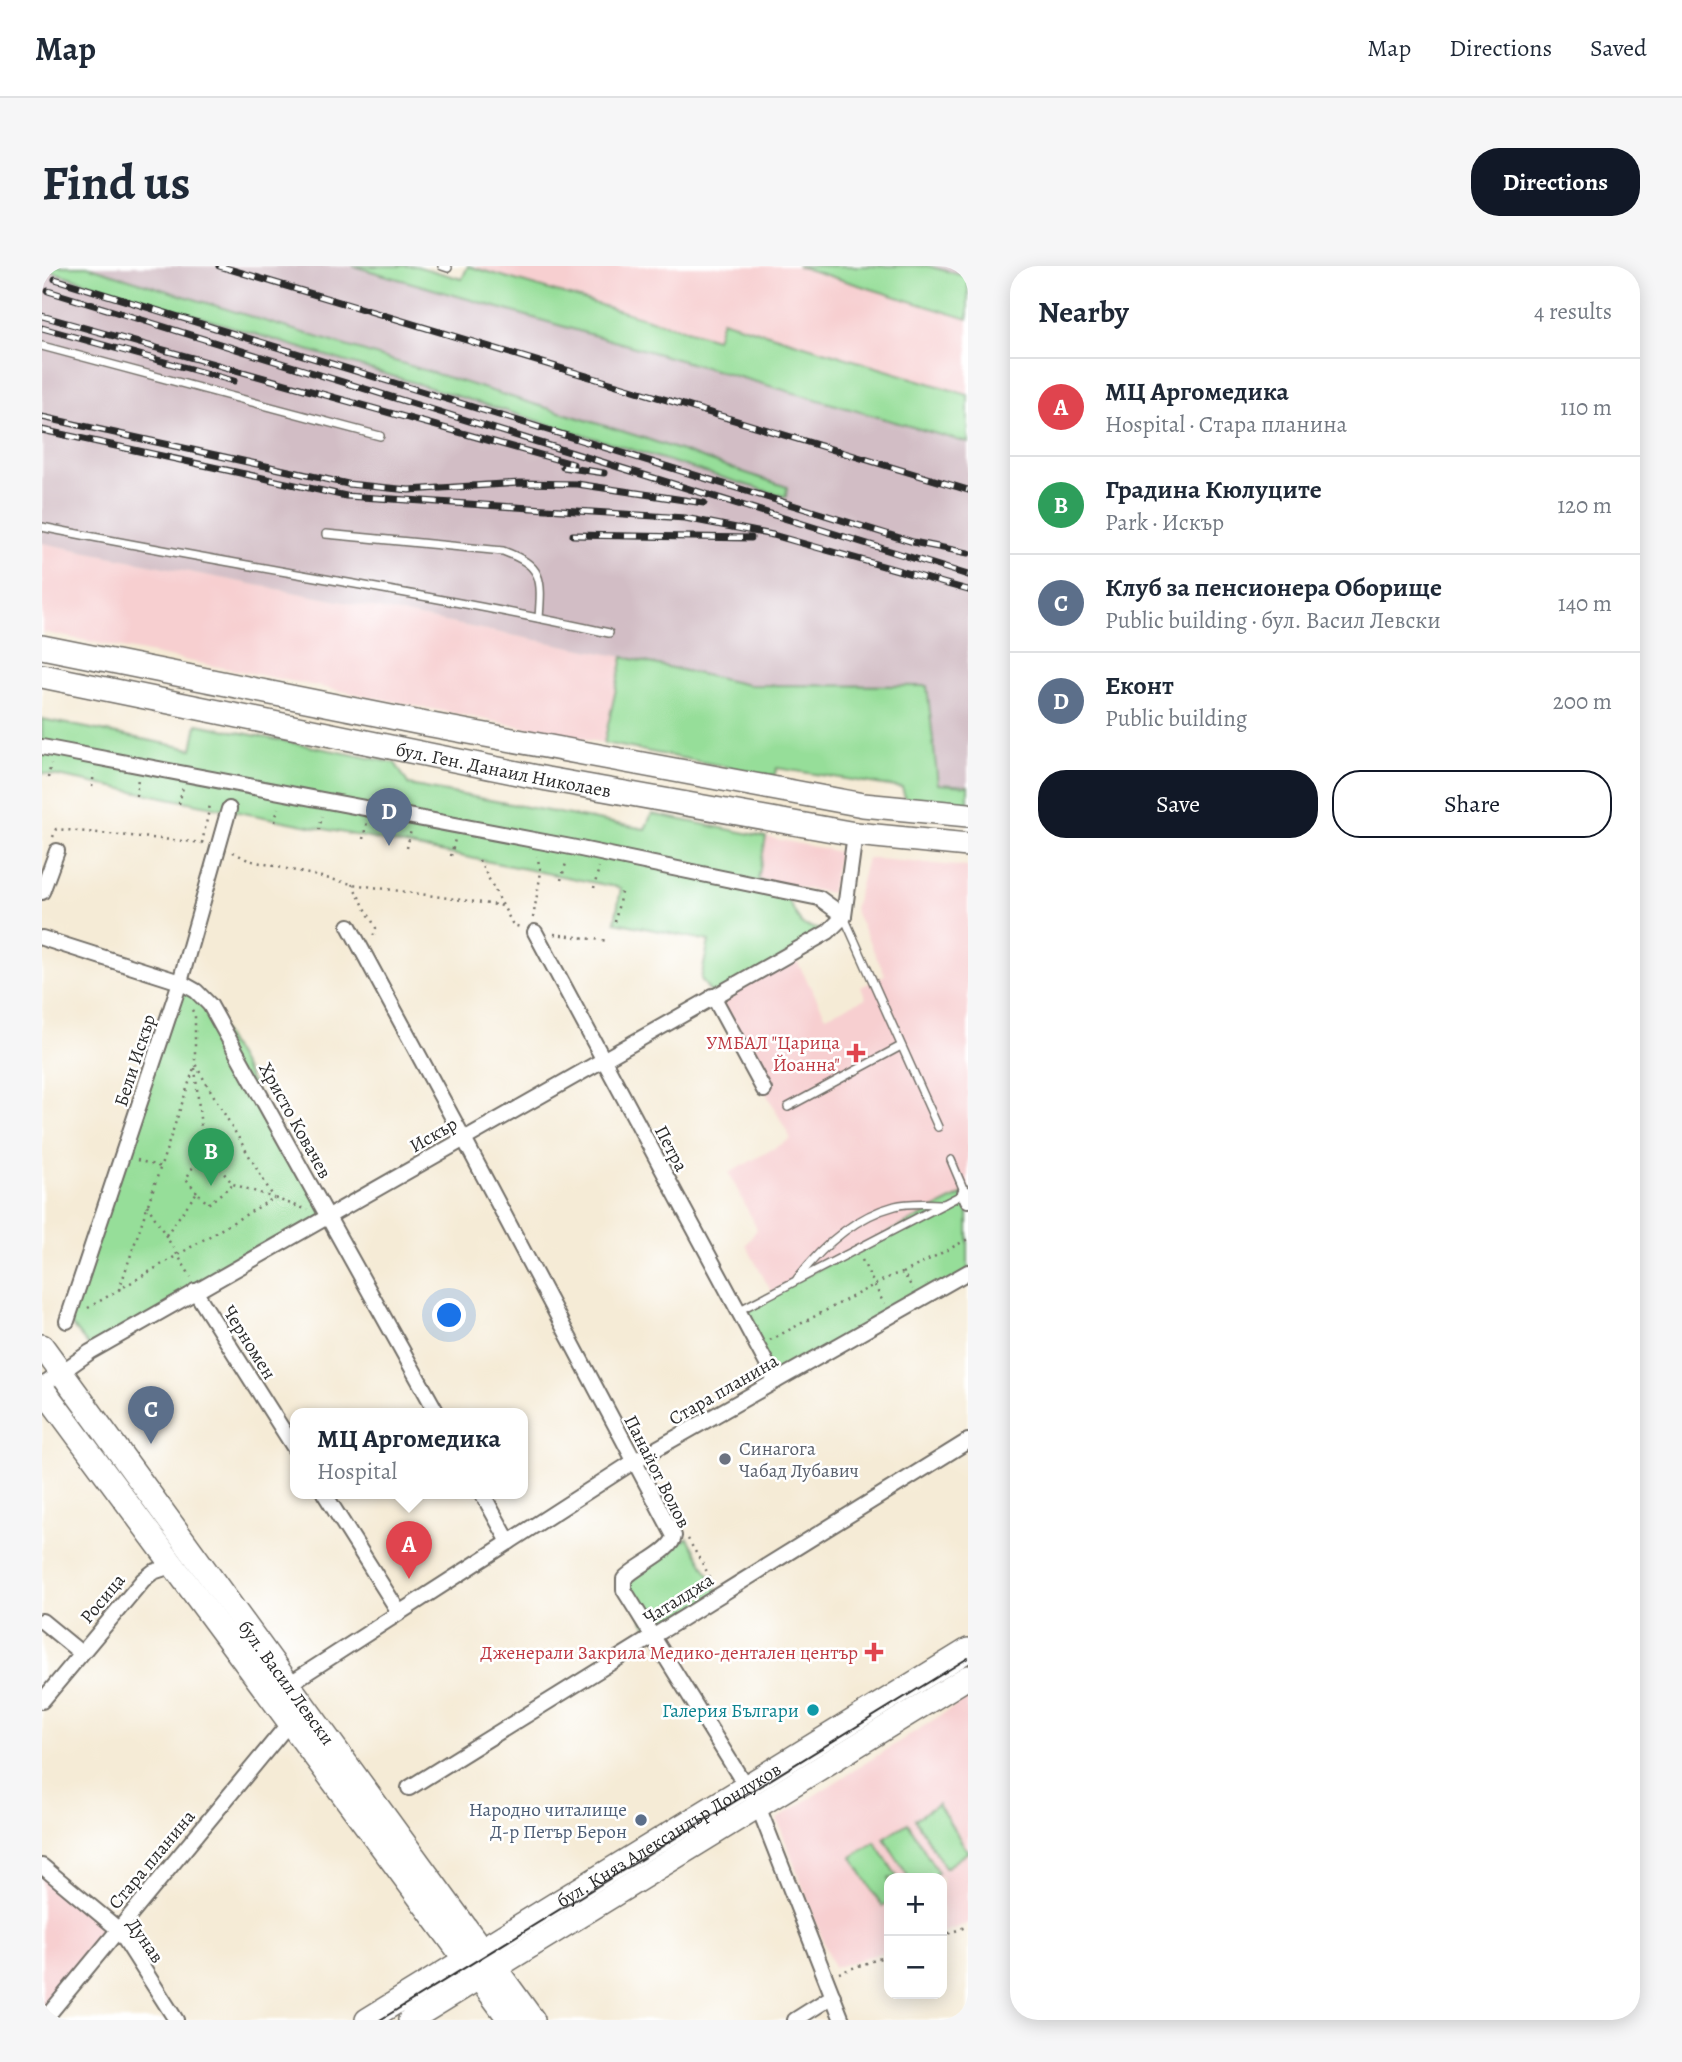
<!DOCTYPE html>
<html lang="en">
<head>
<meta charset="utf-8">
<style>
	:root { --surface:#fff; --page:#f6f6f7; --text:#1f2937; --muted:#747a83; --line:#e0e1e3; --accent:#111827 }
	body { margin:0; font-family:Alegreya,serif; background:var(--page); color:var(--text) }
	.controls { position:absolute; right:21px; bottom:21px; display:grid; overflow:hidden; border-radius:14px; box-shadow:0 4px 18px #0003 }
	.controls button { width:63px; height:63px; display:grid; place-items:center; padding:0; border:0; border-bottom:2px solid var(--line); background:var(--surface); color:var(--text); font:35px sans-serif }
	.you { position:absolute; left:408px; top:1050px; width:24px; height:24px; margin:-18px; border:5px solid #fff; border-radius:50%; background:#1a73e8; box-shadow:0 0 0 10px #1a73e833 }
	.badge { display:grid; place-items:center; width:46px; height:46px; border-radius:50%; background:var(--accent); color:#fff; font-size:23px; font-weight:700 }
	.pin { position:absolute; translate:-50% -58px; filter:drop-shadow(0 2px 4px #0008) }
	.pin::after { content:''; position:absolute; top:37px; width:24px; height:21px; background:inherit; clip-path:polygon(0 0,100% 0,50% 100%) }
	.popup { position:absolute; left:248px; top:1142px; width:238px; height:91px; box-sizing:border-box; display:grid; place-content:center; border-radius:14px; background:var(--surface); filter:drop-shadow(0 2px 5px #0005); font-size:23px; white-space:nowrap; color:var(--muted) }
	.popup b { font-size:26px; color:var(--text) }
	.popup::after { content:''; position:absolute; left:50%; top:100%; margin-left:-14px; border:14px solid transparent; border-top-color:var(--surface) }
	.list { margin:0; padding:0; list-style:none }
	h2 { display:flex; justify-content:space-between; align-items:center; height:91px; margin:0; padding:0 28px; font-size:30px }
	h2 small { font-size:23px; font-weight:400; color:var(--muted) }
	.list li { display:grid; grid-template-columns:46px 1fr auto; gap:21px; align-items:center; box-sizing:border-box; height:98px; padding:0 28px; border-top:2px solid var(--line) }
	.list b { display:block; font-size:26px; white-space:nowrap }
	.list p { margin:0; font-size:23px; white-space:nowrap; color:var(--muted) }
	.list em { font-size:23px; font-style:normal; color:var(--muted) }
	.actions { display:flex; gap:14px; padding:21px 28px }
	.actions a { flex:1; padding:16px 0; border:2px solid var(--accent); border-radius:28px; text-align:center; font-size:24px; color:var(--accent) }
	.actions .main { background:var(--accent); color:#fff }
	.map { position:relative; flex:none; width:926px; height:1754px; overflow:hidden; border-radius:28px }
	header { display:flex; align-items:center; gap:42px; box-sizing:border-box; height:98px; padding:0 35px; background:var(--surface); border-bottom:2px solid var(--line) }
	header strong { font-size:33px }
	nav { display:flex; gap:38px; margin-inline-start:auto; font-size:24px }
	.intro { display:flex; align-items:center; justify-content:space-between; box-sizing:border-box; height:168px; padding:0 42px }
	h1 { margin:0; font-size:49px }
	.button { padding:18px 32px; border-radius:28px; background:var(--accent); color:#fff; font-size:24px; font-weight:700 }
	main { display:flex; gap:42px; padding:0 42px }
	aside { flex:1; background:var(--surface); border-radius:28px; box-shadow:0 4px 18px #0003 }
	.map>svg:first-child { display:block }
</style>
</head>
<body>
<header>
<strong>Map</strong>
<nav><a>Map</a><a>Directions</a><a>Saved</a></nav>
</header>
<div class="intro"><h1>Find us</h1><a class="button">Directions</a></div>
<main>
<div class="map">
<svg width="926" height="1754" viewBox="0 0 926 1754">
	<rect width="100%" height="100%" fill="#fff"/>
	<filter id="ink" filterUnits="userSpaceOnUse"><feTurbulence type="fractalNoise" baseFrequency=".0143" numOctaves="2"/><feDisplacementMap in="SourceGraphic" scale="14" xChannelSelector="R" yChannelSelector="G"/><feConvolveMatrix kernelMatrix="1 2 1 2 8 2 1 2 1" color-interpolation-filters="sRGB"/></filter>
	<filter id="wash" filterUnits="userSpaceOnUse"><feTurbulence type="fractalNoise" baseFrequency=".00686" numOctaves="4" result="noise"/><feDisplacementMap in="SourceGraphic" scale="28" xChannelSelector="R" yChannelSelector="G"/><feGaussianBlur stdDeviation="1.57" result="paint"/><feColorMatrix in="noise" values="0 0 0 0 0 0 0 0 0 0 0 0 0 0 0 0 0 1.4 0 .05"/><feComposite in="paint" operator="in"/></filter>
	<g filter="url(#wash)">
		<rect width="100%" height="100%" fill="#f5ebd6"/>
		<g fill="#f7cfd0">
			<path d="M426,0H755L926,53V130L680,55L674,73Z"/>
			<path d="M0,277L581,391L562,477L0,366Z"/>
			<path d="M724,571L797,586L789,627L716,614Z"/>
			<path d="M825,592L926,601V935L730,1027L704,979L715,963L687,907L749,873L671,730L750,686L784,750L824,732L819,721L843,709L812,643Z"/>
			<path d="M926,1432V1658L900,1666V1612H847V1684L791,1702L735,1553Z"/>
			<path d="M0,1608L65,1668L0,1745Z"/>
		</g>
		<g fill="#d2bdc5">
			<path d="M45,0H311L926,177V520L896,519L884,420L706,419L581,391L0,277V21L5,4L743,231L602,172Z"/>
			<path d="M886,0H926V11Z"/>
		</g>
		<g fill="#96de99" stroke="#608462" stroke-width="2">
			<path d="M0,0H45L602,172L745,221L744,231L5,4L0,21Z"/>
			<path d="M311,0H374L420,13L426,0L674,73L680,54L926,129V177Z"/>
			<path d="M755,0H886L926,11V53Z"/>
			<path d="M581,391L706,419L885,420L896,518L926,520V538L864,535L860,522L735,502L732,510L562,477Z"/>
			<path d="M0,453L150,483L155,458L353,497L367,519L603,563L610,548L724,571L716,614L737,618L760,659L786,666L671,730L659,713L667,675L573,656L579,622L0,507Z"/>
			<path d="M138,716L166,739L285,950L50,1084L26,1055Z"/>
			<path d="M923,927L926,935V1006L734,1115L696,1045Z"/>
			<path d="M646,1272L678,1328L611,1370L582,1324L592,1302Z"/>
			<path d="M896,1538L926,1586L903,1602L873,1553Z"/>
			<path d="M866,1557L896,1607L887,1612H867L842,1572Z"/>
			<path d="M833,1576L856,1612H847V1636L840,1640L810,1591Z"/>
		</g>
	</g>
	<g filter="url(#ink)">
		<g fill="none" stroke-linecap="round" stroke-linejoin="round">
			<defs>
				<g id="service">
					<path d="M400,0L406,2"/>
					<path d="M0,80L338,170"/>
					<path d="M0,261C188,299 379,326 567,367"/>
					<path d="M284,268L461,285C501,300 500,312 497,352"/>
					<path d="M802,651L896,861"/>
					<path d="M746,841L859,780"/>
					<path d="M755,1013C781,979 812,951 853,940C868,936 887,938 902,938"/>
					<path d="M696,1045L923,927L909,894"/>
				</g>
				<g id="minor">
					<path d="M0,481L529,581L777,632L802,650"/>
					<path d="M0,626L15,585"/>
					<path d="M802,650L813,568"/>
					<path d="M307,660L422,873L632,1270C630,1286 594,1299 582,1313V1324L716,1540L800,1754"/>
					<path d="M493,666L734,1115"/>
					<path d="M0,672L138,716L154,725L168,739L395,1147"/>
					<path d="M671,730L722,824"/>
					<path d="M923,927L926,934"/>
					<path d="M153,1025L253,1183"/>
					<path d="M25,1055L138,716L187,543"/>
					<path d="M0,1120L48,1086L786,666L802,650"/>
					<path d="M282,1227L357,1346"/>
					<path d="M440,1227L467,1276"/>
					<path d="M0,1355L39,1387"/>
					<path d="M247,1418L591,1196L926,1006"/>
					<path d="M0,1435L101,1314L111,1306L132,1299"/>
					<path d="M367,1522L926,1175"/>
					<path d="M0,1600L76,1663L134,1754"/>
					<path d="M2,1754L247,1457"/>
					<path d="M753,1754L791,1730"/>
				</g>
				<g id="primary">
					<path d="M0,381L379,457L821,539L926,549"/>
					<path id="s1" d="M0,410L505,513L813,568L926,579"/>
					<path id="s2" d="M0,1080L491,1754"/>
					<path d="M0,1122L468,1754"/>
					<path id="s3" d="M325,1754L926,1384"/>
					<path d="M368,1754L926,1411"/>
				</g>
			</defs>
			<use href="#service" stroke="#726e67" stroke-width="10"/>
			<use href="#minor" stroke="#726e67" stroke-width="18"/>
			<use href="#primary" stroke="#726e67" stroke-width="26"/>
			<g stroke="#726e67" stroke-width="2.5" stroke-dasharray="2 5" stroke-linecap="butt">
				<path d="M6,512L9,498"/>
				<path d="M50,521L52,507"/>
				<path d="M94,530L96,512"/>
				<path d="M137,538L141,521"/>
				<path d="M233,556L236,542"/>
				<path d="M277,564L280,550"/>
				<path d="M11,571L14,563L162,577"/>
				<path d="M321,573L325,556"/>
				<path d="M160,577L168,539"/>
				<path d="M365,582L369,564"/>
				<path d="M191,586L206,594L310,618L461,640"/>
				<path d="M409,590L413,573"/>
				<path d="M437,594L471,659L478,661"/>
				<path d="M519,614L525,594"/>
				<path d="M310,618L334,662L331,671"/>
				<path d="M552,622L557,601"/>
				<path d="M491,652L499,606L495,590"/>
				<path d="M573,656L580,622"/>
				<path d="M512,668L567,675"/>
				<path d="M150,744L153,749V798L232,932"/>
				<path d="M153,802L161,882"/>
				<path d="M95,894L119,901"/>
				<path d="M155,926L144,913L161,883L191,918L232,932"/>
				<path d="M105,939L149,1011"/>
				<path d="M124,969L155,926L166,938L191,918"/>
				<path d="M820,994L842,1038"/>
				<path d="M861,1007L926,973"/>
				<path d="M77,1024L153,799"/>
				<path d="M46,1042L232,932L266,944"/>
				<path d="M728,1074L851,1009L861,1007L871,1023"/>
				<path d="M646,1273L671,1316"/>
				<path d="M900,1670L926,1660"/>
				<path d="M797,1707L847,1689"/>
			</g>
			<use href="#service" stroke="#fff" stroke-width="7"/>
			<use href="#minor" stroke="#fff" stroke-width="14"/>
			<use href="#primary" stroke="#fff" stroke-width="23"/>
			<path stroke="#2b2b2b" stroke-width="2" d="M338,1754L926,1392"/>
			<defs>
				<g id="rail">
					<path d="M177,0L926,224"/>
					<path d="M13,13L871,276L926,287"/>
					<path d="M6,25L926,309"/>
					<path d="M0,50L531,198"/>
					<path d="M0,62L192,115"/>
					<path d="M0,151L306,218L367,224L478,217L535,218L662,237"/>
					<path d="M0,164L304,230L643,252L731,269L926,324"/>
					<path d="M521,201L562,207"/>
					<path d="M531,269L709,272"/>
				</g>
			</defs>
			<use href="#rail" stroke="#2b2b2b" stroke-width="7"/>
			<use href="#rail" stroke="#fff" stroke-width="4.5" stroke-dasharray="13" stroke-linecap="butt"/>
		</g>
	</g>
	<g fill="#e0444e" stroke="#fff" stroke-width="2.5">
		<path d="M810.5 776.5h7v7h7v7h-7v7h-7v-7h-7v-7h7z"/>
		<path d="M828.5 1375.5h7v7h7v7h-7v7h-7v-7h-7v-7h7z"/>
	</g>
	<circle fill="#6b7280" stroke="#fff" stroke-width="2.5" cx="683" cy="1193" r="7"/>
	<circle fill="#0f9aa8" stroke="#fff" stroke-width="2.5" cx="771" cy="1444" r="7"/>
	<circle fill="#5c6f8a" stroke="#fff" stroke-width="2.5" cx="599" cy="1554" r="7"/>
	<g text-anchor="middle" stroke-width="5" stroke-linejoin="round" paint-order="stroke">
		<g font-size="19" fill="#2b2b2b" stroke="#fff">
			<text dy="7" stroke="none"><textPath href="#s1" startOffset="471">бул. Ген. Данаил Николаев</textPath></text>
			<text transform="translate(92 794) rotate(-72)" y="7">Бели Искър</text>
			<text transform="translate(254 854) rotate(61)" y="7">Христо Ковачев</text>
			<text transform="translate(391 868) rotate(-30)" y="7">Искър</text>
			<text transform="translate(630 882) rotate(62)" y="7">Петра</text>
			<text transform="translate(208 1076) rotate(58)" y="7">Черномен</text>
			<text transform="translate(681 1123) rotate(-30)" y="7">Стара планина</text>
			<text transform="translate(616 1205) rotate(63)" y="7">Панайот Волов</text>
			<text transform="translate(60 1332) rotate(-50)" y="7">Росица</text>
			<text transform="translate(636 1332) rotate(-32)" y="7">Чаталджа</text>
			<text dy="7" stroke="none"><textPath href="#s2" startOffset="416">бул. Васил Левски</textPath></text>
			<text dy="7" stroke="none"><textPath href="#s3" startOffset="354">бул. Княз Александър Дондуков</textPath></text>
			<text transform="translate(109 1593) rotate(-50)" y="7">Стара планина</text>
			<text transform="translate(104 1674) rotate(55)" y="7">Дунав</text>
		</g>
		<g font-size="19" fill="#be3a42" stroke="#fff" text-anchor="end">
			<text x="798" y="783">УМБАЛ "Царица<tspan x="798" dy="22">Йоанна"</tspan></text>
			<text x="816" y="1393">Дженерали Закрила Медико-дентален център</text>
		</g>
		<g font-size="19" fill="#5b616d" stroke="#fff" text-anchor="start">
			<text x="697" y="1189">Синагога<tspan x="697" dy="22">Чабад Лубавич</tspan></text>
		</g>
		<g font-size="19" fill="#0d838f" stroke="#fff" text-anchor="end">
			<text x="757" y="1451">Галерия Българи</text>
		</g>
		<g font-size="19" fill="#4e5e75" stroke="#fff" text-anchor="end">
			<text x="585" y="1550">Народно читалище<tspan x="585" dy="22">Д-р Петър Берон</tspan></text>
		</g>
	</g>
</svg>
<div class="controls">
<button>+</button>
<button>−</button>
</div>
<div class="you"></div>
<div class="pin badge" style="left:367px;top:1313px;background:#e0444e">A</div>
<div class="popup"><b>МЦ Аргомедика</b>Hospital</div>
<div class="pin badge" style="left:169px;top:920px;background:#2e9e5b">B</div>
<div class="pin badge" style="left:109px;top:1178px;background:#5c6f8a">C</div>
<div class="pin badge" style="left:347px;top:580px;background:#5c6f8a">D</div>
</div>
<aside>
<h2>Nearby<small>4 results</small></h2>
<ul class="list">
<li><span class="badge" style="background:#e0444e">A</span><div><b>МЦ Аргомедика</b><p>Hospital · Стара планина</p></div><em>110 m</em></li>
<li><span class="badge" style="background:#2e9e5b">B</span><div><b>Градина Кюлуците</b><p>Park · Искър</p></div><em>120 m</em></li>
<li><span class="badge" style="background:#5c6f8a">C</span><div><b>Клуб за пенсионера Оборище</b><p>Public building · бул. Васил Левски</p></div><em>140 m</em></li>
<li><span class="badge" style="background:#5c6f8a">D</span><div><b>Еконт</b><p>Public building</p></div><em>200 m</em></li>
</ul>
<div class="actions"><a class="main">Save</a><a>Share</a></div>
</aside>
</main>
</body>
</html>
